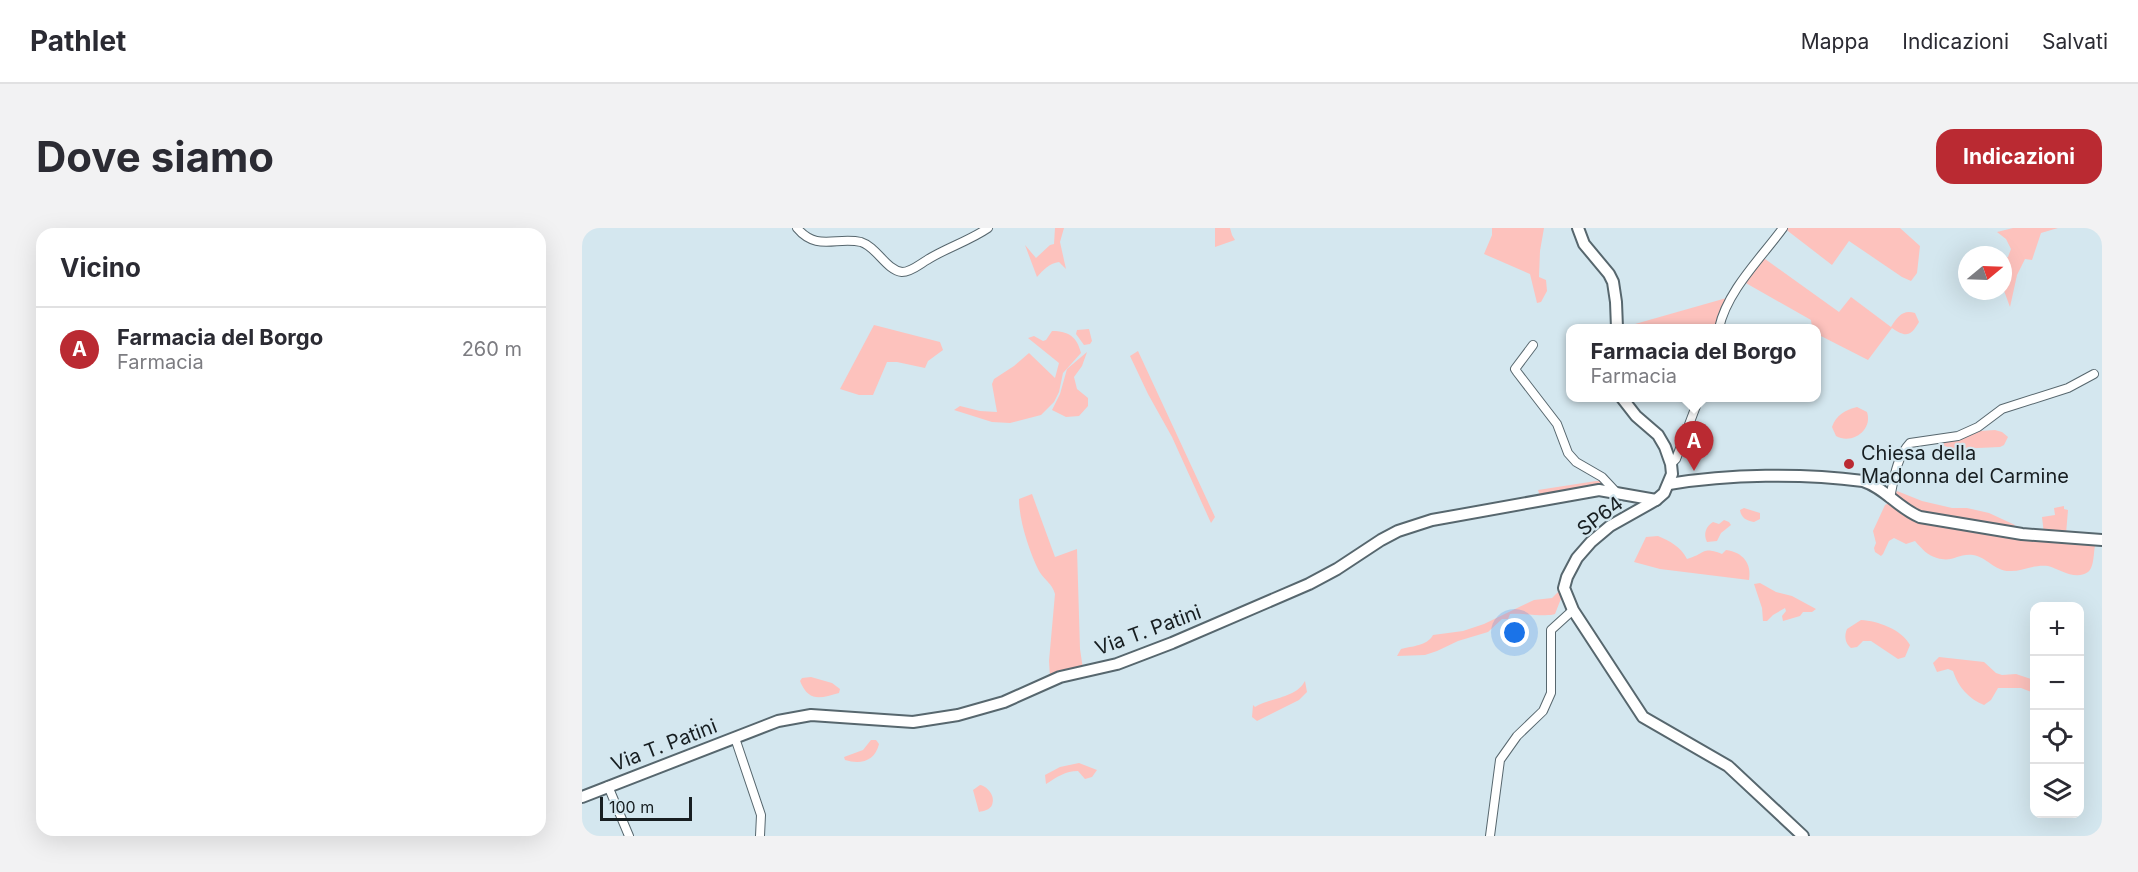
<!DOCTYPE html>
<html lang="it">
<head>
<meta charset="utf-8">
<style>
	:root { --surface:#fff; --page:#f2f2f3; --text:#2b2b33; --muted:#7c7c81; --line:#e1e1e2; --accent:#ba2a32 }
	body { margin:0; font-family:Inter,sans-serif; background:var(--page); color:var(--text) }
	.controls { position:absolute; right:18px; bottom:18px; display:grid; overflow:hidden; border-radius:12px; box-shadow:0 6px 24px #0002 }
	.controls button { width:54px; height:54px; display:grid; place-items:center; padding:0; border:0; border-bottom:2px solid var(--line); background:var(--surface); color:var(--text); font:30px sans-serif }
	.compass { position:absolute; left:1376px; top:18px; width:54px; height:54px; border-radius:50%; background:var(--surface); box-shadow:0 6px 24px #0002; rotate:71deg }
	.scale { position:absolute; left:18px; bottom:15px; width:92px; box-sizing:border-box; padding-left:6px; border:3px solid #171e21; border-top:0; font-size:16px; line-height:21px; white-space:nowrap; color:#171e21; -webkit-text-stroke:4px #d4e7ef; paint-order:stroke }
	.you { position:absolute; left:933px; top:405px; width:21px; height:21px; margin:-15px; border:4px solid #fff; border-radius:50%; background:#1a73e8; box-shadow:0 0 0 9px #1a73e833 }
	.badge { display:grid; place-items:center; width:39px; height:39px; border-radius:50%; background:var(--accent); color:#fff; font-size:20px; font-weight:700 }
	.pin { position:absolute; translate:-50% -50px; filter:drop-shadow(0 2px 3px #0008) }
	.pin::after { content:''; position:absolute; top:32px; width:21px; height:18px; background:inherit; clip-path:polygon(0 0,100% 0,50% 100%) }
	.popup { position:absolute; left:984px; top:96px; width:255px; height:78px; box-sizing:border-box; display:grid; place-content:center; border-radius:12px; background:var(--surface); filter:drop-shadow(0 2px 4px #0005); font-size:20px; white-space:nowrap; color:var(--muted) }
	.popup b { font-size:22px; color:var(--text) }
	.popup::after { content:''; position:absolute; left:50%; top:100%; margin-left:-12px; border:12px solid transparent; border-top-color:var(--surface) }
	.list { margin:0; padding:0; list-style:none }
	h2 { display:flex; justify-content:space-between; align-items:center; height:78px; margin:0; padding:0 24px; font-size:26px }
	h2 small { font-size:20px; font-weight:400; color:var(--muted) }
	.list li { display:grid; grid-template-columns:39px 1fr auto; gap:18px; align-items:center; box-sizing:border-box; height:84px; padding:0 24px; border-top:2px solid var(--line) }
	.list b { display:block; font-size:22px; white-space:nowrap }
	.list p { margin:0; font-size:20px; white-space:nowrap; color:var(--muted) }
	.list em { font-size:20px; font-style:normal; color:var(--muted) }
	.icon { flex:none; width:33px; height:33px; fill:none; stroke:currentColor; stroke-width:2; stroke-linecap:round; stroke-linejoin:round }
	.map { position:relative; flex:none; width:1520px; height:608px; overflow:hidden; border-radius:18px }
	header { display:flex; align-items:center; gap:36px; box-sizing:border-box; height:84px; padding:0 30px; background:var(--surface); border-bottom:2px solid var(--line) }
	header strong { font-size:28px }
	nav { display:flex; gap:33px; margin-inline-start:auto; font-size:21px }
	.intro { display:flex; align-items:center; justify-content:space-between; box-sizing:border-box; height:144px; padding:0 36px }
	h1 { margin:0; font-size:42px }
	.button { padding:15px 27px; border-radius:18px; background:var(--accent); color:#fff; font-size:21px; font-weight:700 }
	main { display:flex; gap:36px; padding:0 36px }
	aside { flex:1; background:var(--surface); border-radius:18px; box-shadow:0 6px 24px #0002 }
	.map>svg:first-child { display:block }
</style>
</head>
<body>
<header>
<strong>Pathlet</strong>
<nav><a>Mappa</a><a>Indicazioni</a><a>Salvati</a></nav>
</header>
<div class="intro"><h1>Dove siamo</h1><a class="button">Indicazioni</a></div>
<main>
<aside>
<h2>Vicino<small></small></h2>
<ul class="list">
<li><span class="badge">A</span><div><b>Farmacia del Borgo</b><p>Farmacia</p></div><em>260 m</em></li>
</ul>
</aside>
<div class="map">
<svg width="1520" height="608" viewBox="0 0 1520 608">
	<rect width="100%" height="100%" fill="#d4e7ef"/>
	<g fill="#fdc2bd">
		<path d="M473,0H482L478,14L484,41L477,34C468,35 461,42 455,49L443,17L454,30L468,17L472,16Z"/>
		<path d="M633,0H648L650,7L653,12L633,19Z"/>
		<path d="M910,0H962L958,23L957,49L964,52L965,63L959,74L955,75L948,46L902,26L910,7Z"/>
		<path d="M1202,0H1318L1338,18L1335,45L1329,53L1320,49L1267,13L1250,37Z"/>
		<path d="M1431,0H1476L1459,5L1450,32L1443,31L1435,47L1428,79L1421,60V32L1426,29L1429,21L1424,11L1415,4Z"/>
		<path d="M1179,28L1257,84L1269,69L1309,99C1315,89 1321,81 1333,85L1337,94C1329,108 1324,110 1310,100L1286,132L1235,106V100H1230L1229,92L1162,54Z"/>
		<path d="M1148,69L1134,100H1039Z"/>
		<path d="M292,97L358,114L361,122L346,133L343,140L315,134H305L291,167H277L258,161Z"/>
		<path d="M507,101L510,113L508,116L502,117L494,106L495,102Z"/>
		<path d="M470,103C487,103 495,109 499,125L481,145L477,164L472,174L459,187L428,195L410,194L372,182L378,178L398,183L415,184L410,156L412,151L432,138L447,125L473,150L477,135L446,110L452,108L461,113L464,112Z"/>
		<path d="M556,123L633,289L629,295L590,209L566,166L548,128Z"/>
		<path d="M505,124L500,138L492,149L495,161L506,170V178L497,188L484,189L470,182L478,166L485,141Z"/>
		<path d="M1275,179L1285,184C1291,202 1270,217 1254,208L1250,199C1254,187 1263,182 1275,179Z"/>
		<path d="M1413,202L1420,204L1426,209L1422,217L1418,219L1374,221L1358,217L1354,213L1398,203Z"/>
		<path d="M1014,253H1020L1022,256L958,268L956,262Z"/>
		<path d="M1315,263L1340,273L1370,280H1385L1407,285L1433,297L1431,299L1418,297L1337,285L1312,269Z"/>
		<path d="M450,266L473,329L495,321L498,421L501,441L468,449L467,433L473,366C470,355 462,352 457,343C447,323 437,292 437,271Z"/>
		<path d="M1307,275L1326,287L1514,314C1511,322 1513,339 1506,344C1493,353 1478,341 1466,338C1453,336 1441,343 1429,343C1413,344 1405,329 1391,327C1376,325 1371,335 1355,330C1345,327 1340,321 1333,313L1324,316L1312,310L1307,313L1301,326L1299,328L1293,324L1292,320L1294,315L1291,303L1303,277Z"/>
		<path d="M1482,278V281L1486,282L1484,306H1462L1460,289L1473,287L1472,280Z"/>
		<path d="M1162,280L1178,285V291L1172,294C1165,293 1159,290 1158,282Z"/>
		<path d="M1142,292L1147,294L1149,297L1139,305L1135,313L1125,314C1121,306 1124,298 1131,294L1137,296Z"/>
		<path d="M1076,308C1088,313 1099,319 1105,331C1124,326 1119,318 1140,326L1144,322C1161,324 1170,336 1167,352L1078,341L1052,334L1064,309Z"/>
		<path d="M1178,355L1194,364L1210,368L1234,381L1230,384H1221L1218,388L1201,393L1200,388L1204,383L1203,380L1191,387L1185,393H1181L1180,380L1172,356Z"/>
		<path d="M976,364L980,368L973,386C966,389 939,385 928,386L926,391H920L906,404L876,413L855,423L843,427L815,428L819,421C830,418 845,418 851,407L881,403L902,396L952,372L970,370Z"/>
		<path d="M1279,392C1296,393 1319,401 1328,417L1323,429L1316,431L1289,413H1281L1275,419L1269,420C1263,415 1262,408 1265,401Z"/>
		<path d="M1357,429L1402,434L1414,445L1420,447L1434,446L1452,452V465L1439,460H1416L1409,472L1402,477C1387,471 1376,459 1371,443L1366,441L1355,444L1351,435Z"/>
		<path d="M229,449L250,455L258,461L257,465C239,470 227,475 218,453L220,450Z"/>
		<path d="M723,453L725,464L717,472L675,493L670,489L671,477L673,479C689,469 713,471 723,453Z"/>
		<path d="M289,512H294L297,516C293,533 279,537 263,532L262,529L281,522Z"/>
		<path d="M497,535L515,542L510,549L503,551L496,543C483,543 475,549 464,556L463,547L478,539Z"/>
		<path d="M398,557C405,558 414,568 410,577C408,582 401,583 397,584L391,562Z"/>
	</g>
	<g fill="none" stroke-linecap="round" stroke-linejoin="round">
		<defs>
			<g id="street">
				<path d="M215,0C235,24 255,8 279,14C295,19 304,42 320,44C329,44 338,36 345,32C364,20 387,13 406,0"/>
				<path d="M1137,100C1145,63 1179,30 1201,0"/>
				<path d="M951,117L933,141L935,144L975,196L986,225L994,234L1020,249L1035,265"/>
				<path d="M1089,236L1094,231L1117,170"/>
				<path d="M1308,270C1312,251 1314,230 1328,215L1376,208L1396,199L1420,181L1486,160L1512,146"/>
				<path d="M153,510L179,587L178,608"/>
				<path d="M26,558L47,608"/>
				<path d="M908,608L918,532L935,508L961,483L969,465V402L991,382"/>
			</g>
			<g id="secondary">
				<path d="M996,0L1002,16L1027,46L1031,54L1034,74L1035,100"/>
				<path d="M1040,170L1054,188L1076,207L1083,219L1089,236L1090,246L1082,265L1074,272L1028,298L1009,314L995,330L985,349L982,360L991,382L1061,489L1146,538L1221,608"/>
				<path d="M1087,256C1147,246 1220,245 1281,253C1303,260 1316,280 1338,289L1440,306L1520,312"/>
				<path d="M0,569L196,493L229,487L331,494L376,487L422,474L478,449L535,436L590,415L727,356L755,341L799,312L816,303L850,292L1017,262L1074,272"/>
			</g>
		</defs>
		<use href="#street" stroke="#57676e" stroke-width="10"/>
		<use href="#secondary" stroke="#57676e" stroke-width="14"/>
		<use href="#street" stroke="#fff" stroke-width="8"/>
		<use href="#secondary" stroke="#fff" stroke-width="10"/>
	</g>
	<circle fill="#ba2a32" stroke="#d4e7ef" stroke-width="2" cx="1267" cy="236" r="6"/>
	<g text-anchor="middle" stroke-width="4.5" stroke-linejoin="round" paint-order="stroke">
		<g font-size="20" fill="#171e21" stroke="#d4e7ef" text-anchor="start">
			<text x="1279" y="232">Chiesa della<tspan x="1279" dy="23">Madonna del Carmine</tspan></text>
		</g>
		<g font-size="20" fill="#171e21" stroke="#d4e7ef">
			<text transform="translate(1018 288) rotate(-37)" y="7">SP64</text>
			<text transform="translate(566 402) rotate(-20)" y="7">Via T. Patini</text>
			<text transform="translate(82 517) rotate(-21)" y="7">Via T. Patini</text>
		</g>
	</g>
</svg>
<div class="controls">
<button>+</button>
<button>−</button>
<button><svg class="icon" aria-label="locate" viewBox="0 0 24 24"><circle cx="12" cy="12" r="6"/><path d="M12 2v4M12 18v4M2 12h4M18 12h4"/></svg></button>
<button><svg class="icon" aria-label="layers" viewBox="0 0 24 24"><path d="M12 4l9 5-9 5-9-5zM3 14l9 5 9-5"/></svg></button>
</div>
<svg class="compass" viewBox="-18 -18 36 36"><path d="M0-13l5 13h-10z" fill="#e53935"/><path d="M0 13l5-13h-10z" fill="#7c7c81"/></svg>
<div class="scale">100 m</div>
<div class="you"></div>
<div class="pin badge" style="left:1112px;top:243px">A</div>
<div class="popup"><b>Farmacia del Borgo</b>Farmacia</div>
</div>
</main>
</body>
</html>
